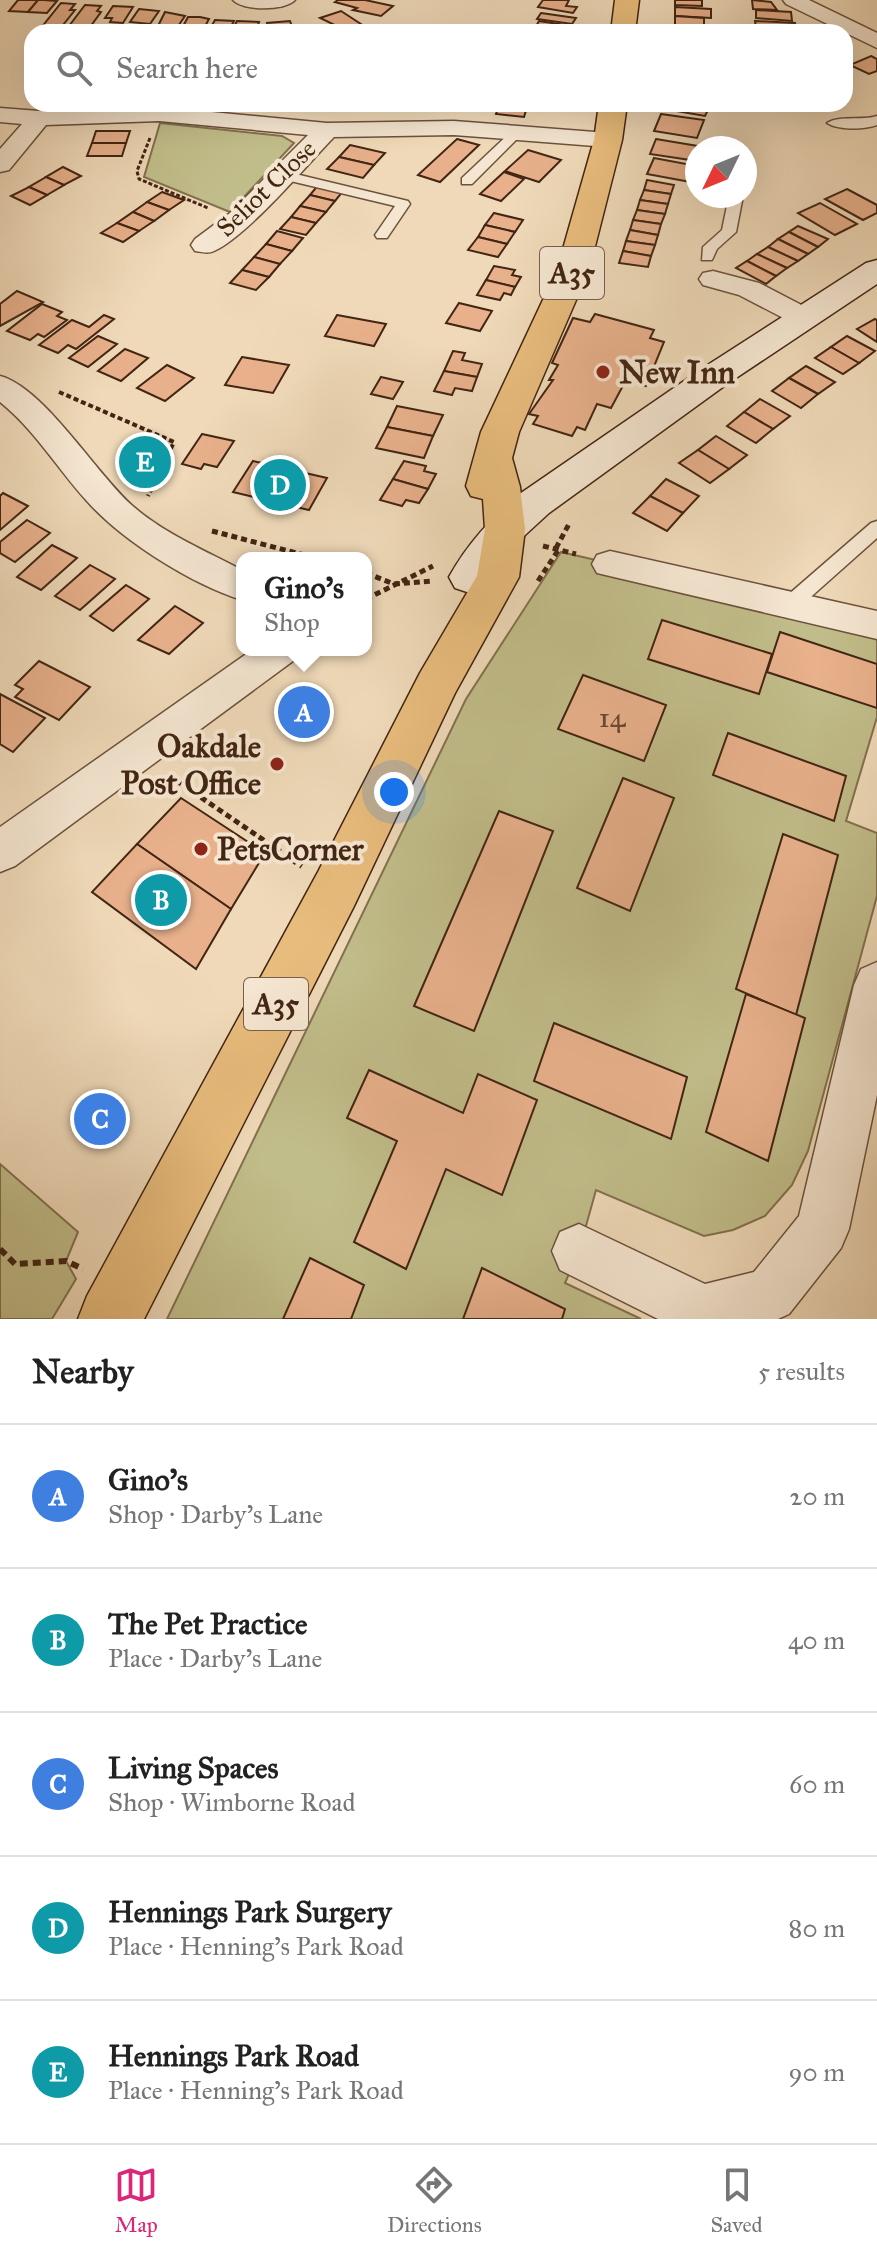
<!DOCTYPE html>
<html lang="en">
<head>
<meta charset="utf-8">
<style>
	:root { --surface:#fff; --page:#f6f6f6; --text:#222; --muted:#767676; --line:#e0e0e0; --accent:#db2777 }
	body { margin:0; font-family:"IM FELL Great Primer",serif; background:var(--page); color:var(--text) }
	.compass { position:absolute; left:685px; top:136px; width:72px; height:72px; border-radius:50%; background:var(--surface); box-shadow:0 8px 32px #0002; rotate:227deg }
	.you { position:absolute; left:394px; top:792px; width:28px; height:28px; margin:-20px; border:6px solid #fff; border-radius:50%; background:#1a73e8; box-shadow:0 0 0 12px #1a73e833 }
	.badge { display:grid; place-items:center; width:52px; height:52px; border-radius:50%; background:var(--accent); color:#fff; font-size:26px; font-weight:700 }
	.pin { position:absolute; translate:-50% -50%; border:4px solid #fff; box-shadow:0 2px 8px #0006 }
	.popup { position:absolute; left:236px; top:552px; width:136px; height:104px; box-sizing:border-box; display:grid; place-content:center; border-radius:16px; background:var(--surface); filter:drop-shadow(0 2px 6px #0005); font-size:26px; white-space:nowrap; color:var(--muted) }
	.popup b { font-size:30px; color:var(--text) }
	.popup::after { content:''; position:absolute; left:50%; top:100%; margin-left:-16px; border:16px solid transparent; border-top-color:var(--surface) }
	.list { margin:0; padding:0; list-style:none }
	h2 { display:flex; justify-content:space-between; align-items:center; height:104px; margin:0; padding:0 32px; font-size:34px }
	h2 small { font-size:26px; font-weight:400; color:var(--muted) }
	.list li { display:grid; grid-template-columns:52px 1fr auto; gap:24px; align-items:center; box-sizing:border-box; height:144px; padding:0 32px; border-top:2px solid var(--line) }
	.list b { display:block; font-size:30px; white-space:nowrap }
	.list p { margin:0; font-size:26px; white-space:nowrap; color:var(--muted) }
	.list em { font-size:26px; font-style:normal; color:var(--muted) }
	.icon { flex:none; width:44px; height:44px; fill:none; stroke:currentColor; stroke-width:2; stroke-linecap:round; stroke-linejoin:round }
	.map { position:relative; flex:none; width:877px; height:1319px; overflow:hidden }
	.search { position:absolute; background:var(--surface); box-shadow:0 8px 32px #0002; left:24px; right:24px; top:24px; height:88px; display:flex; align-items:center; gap:20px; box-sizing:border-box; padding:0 28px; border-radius:24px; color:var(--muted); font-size:30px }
	.sheet { height:824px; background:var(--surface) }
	nav { display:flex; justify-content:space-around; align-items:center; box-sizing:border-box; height:112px; border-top:2px solid var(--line); background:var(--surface); font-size:22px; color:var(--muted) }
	nav a { display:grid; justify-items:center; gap:4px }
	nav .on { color:var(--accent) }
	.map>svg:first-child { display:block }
</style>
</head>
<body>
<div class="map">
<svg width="877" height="1319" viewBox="0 0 877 1319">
	<rect width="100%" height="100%" fill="#efd9b8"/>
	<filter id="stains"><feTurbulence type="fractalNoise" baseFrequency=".0025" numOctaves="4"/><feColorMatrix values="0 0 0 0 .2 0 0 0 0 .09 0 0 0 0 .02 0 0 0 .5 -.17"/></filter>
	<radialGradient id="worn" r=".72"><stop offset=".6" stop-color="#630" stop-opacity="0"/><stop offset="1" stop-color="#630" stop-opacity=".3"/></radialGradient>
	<g fill="#c1bd8a" stroke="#82714e" stroke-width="2">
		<path d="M160,123L282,136L294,143L230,212L144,177Z"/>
		<path d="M561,552L877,625V717L846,821L877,833V896L808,1151L792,1185L765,1216L733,1230L704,1236L596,1190L579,1251L565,1283L641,1319H167L466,699Z"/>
		<path d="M0,1164L78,1232L66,1261L76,1279L52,1319H0Z"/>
	</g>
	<g fill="#e8b18c" stroke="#422513" stroke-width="2">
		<path d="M18,0H38L28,12L9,11Z"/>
		<path d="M38,0H43L57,1L47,13L28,12Z"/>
		<path d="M338,0H365L393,6L381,16L353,10L357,8L335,2Z"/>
		<path d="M543,0H569L566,6L577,7L573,13L538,7Z"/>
		<path d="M675,0H702V6L675,5Z"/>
		<path d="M752,0L771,2L777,10L753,9Z"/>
		<path d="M61,3L75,4L70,10H75L59,30L41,28Z"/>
		<path d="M85,5L101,6L97,11L101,12L90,27L69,26Z"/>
		<path d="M113,6L133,7L123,23L110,22L112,18H105Z"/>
		<path d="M675,7L711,9V18L675,16Z"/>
		<path d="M139,9L159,11L150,24L130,22Z"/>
		<path d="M756,10L791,12L792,21L756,18Z"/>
		<path d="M341,11L367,28L349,32L320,18Z"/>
		<path d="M165,12L185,16L174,32H155Z"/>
		<path d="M541,13L576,18L572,24L537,19Z"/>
		<path d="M675,16L704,18V26L675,25Z"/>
		<path d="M188,17H200L209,19L202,32H180Z"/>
		<path d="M215,20L234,21L228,32H208Z"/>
		<path d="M237,21L259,22L258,25H265L261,32H231Z"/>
		<path d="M290,21L294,32H270L267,23Z"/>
		<path d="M539,21L572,26L569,32L535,28Z"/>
		<path d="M755,21L795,23L796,31L756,29Z"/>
		<path d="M674,27L713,29V32H674Z"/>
		<path d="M871,56L877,59V71L869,74L850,65Z"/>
		<path d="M500,104H528L524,117L496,114Z"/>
		<path d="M661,104H678L708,110L705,116L659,108Z"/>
		<path d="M661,114L704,120L697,138L654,131Z"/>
		<path d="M96,131H130L126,143H92Z"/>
		<path d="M457,139L479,145L440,182L418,175Z"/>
		<path d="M656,139L704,147L697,148V161L650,154Z"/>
		<path d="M92,143H126L122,156H87Z"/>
		<path d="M350,145L385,153L374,165L339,157Z"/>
		<path d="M528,150L561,160L539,182L505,171Z"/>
		<path d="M339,157L374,165L363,178L327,169Z"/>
		<path d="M654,158L697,166L696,183L647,174Z"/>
		<path d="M63,167L81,176L64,185L46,177Z"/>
		<path d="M504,172L524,179L501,201L480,194Z"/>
		<path d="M46,177L64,185L47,195L29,187Z"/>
		<path d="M647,180L674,185L671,194L644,190Z"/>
		<path d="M319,184L344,190L335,201L310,195Z"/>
		<path d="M29,187L47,195L30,205L11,196Z"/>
		<path d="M847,189L877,205V213L863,220L825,199Z"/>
		<path d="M644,190L671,194L668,204L640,200Z"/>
		<path d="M162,192L184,200L169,210L147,202Z"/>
		<path d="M310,195L335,201L326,212L300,206Z"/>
		<path d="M640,200L668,204L665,214L637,210Z"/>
		<path d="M147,202L169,210L154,221L133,212Z"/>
		<path d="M820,203L857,224L835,235L798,213Z"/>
		<path d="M300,206L326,212L316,223L291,217Z"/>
		<path d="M637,210L665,214L661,224L633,220Z"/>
		<path d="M133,212L154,221L139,231L117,223Z"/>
		<path d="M494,213L523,220L515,232L485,225Z"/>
		<path d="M291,217L316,223L306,235L280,229Z"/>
		<path d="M633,220L661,224L658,235L630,230Z"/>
		<path d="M117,223L139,231L123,242L101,233Z"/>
		<path d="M485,225L515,232L507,244L478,237Z"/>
		<path d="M798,226L828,239L818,247L789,232Z"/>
		<path d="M630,230L658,235L655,245L626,241Z"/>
		<path d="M277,231L303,238L292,251L266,244Z"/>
		<path d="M789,232L818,247L808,254L778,239Z"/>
		<path d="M478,237L507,244L498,257L468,250Z"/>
		<path d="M778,239L808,254L798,261L768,247Z"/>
		<path d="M626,241L655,245L651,256L623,251Z"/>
		<path d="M266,244L292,251L280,264L254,257Z"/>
		<path d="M768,247L798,261L787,268L757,254Z"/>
		<path d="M623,251L651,256L648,267L619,263Z"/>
		<path d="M757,254L787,268L776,276L747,261Z"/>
		<path d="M254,257L280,264L269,277L242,270Z"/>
		<path d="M747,261L776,276L766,284L736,268Z"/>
		<path d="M494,266L515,270L512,275L521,277L515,287L486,280Z"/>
		<path d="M242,270L269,277L256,290L230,283Z"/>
		<path d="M486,280L515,287L511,295L504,293L500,300L477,295Z"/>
		<path d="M17,291L43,302L0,326V304Z"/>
		<path d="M459,303L492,311L480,331L446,323Z"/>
		<path d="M42,304L62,312L57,316L67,320L44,337L38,334L30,340L7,331Z"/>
		<path d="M595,314L654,330L650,338L664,342L646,386L626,380L611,408L597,404L585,430L577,427L572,436L533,424L538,416L529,414L553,380H549L558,365L552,363L573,318L590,322Z"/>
		<path d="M104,315L114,319L76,349L68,345L58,353L39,345L72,320L89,327Z"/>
		<path d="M337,315L386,324L374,346L325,336Z"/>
		<path d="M875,319L877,320V342L857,329Z"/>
		<path d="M98,336L117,344L88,367L69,358Z"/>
		<path d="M847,336L875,351L859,363L831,347Z"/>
		<path d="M831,347L859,363L843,374L815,358Z"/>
		<path d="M125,349L148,358L121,381L98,371Z"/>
		<path d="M453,351L465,353L462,360L482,364L477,377L444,371Z"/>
		<path d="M242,357L289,365L273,393L225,385Z"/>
		<path d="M167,365L194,378L165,401L137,388Z"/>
		<path d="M806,366L835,382L818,394L789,378Z"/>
		<path d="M444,371L477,377L472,391L455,388L452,395L434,391Z"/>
		<path d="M381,377L403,382L393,399L371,394Z"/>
		<path d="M789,378L818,394L801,408L772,391Z"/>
		<path d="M760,399L790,416L773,429L744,412Z"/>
		<path d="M397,406L443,415L433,436L387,427Z"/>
		<path d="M744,412L773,429L756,443L727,426Z"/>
		<path d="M387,427L433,436L424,458L376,448Z"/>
		<path d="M202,434L234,441L217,467L204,464L201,469L182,464Z"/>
		<path d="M716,436L747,455L729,469L698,450Z"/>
		<path d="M698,450L729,469L710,483L679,463Z"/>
		<path d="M253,461L327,478L309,510L233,492Z"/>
		<path d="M404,461L426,466L424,471L436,474L428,489L393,479Z"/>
		<path d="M393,479L428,489L419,503L406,500L402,506L380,500Z"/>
		<path d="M666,479L699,496L683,513L650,496Z"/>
		<path d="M3,493L28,506L0,530V496Z"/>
		<path d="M650,496L683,513L667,531L633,513Z"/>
		<path d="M27,520L50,533L15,562L0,553V542Z"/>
		<path d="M52,545L77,558L41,590L17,577Z"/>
		<path d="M90,565L115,579L80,610L55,596Z"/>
		<path d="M126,585L149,599L113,631L90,616Z"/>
		<path d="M175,606L203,623L169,654L138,640Z"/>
		<path d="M662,620L772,654L759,694L648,659Z"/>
		<path d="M780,632L877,664V708L767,672Z"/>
		<path d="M39,661L90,687L59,720L15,697L23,689L15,685Z"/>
		<path d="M583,675L666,705L644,761L558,729Z"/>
		<path d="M0,694L45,718L13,752L0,744Z"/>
		<path d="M728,733L846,776L834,821L713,775Z"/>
		<path d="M623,778L674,798L630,911L577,888Z"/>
		<path d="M181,798L265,853L231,909L137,844Z"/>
		<path d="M499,811L553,831L474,1031L414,1006Z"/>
		<path d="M783,834L838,855L796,1015L736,989Z"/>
		<path d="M137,844L231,909L196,969L92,892Z"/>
		<path d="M746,994L805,1018L768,1161L706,1132Z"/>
		<path d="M554,1023L687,1077L671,1139L534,1081Z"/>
		<path d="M369,1070L463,1113L478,1074L537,1100L502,1195L446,1169L406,1269L354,1242L397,1141L347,1118Z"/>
		<path d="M310,1258L364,1285L351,1319H283Z"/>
		<path d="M482,1268L565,1309L562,1319H463Z"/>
	</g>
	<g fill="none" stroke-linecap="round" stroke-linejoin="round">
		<defs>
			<g id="service">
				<path d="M877,116V125C864,130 838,130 827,123C840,115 861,121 877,116Z"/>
				<path d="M513,130L523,133L472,184H462V178Z"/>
				<path d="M283,171L408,201L410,204L387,238H377L375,235L395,206L278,178L276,175Z"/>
				<path d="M729,196H743L736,232L717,249L712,260H702L703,247L722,230Z"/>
				<path d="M877,521V538L795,611H781L778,606L781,601L871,523Z"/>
			</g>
			<g id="minor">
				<path d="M233,0H295C285,11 243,11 233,0Z"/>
				<path d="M783,0H809L877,33V48L786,4Z"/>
				<path d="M159,107L327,123L454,121L608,133L617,135L620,140L617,145L608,147L454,135L334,137C306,166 247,236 214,251C208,254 202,252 195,251L191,245L195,239L230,213L308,135L159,121L46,125L9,170L0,172V149L22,124L0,122V108L39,111Z"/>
				<path d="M713,271L759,283L813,311L817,317L813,323L803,326L793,323L739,295L703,285L699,279L703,273Z"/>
				<path d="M0,376C45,388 97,476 135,508C167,535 206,551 242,570V600C191,584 121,540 86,500C57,468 34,429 0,402Z"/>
				<path d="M610,551L877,611V639L597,573L592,564L597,555Z"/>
				<path d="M252,650H299L293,661L15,866L0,872V827Z"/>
				<path d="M877,962V1095L849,1229L841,1248L789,1314L778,1319H658L560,1270L552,1251L560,1232L579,1224L705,1284L754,1272L799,1216L854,985L861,969Z"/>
			</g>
			<path id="secondary" d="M877,260V284L727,384L549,513L513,546L485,588L470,593L455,588L449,577C468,543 491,518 521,493L703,368L866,263Z"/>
			<g id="trunk">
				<path d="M615,0H639L635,32H611Z"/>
				<path d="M599,104H627L622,140L589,270L519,432L512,458L520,487L525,529L519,577L455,693L354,906L144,1319H78L87,1296L318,872L420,673L477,576L485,529L483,499L471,496L466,486L481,432L557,270L594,140Z"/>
			</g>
		</defs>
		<use href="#service" stroke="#6d523c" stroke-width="3"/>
		<use href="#minor" stroke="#6d523c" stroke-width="3"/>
		<use href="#secondary" stroke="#422513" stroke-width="3"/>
		<use href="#trunk" stroke="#422513" stroke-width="3"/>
		<path stroke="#422513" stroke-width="3" stroke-dasharray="4 2" stroke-linecap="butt" d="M150,138L137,171L139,179L208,208"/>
		<path stroke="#422513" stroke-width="4" stroke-dasharray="5 3" stroke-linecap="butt" d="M59,392L174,442L148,496"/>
		<g stroke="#422513" stroke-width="5" stroke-dasharray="6 4" stroke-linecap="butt">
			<path d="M212,531L316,558"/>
			<path d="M543,546L576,554"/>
			<path d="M556,548L569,524"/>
			<path d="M366,573L394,584L432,581"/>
			<path d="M538,581L559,549"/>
			<path d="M366,599L433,566"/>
			<path d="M168,775L293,860"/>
		</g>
		<g stroke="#422513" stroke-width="6" stroke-dasharray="8 5" stroke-linecap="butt">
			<path d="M290,858L302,866"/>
			<path d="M0,1249L15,1264L66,1261L83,1269"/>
		</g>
		<use href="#service" fill="#f5e6d1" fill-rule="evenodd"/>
		<use href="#minor" fill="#f5e6d1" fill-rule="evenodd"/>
		<use href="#secondary" fill="#f5e6d1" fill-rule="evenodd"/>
		<use href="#trunk" fill="#e8bc7c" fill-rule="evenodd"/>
	</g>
	<g fill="#8f2418" stroke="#f5e6d1" stroke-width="3">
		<circle cx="603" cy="372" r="8"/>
		<circle cx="277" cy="764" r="8"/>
		<circle cx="201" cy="849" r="8"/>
	</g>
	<g text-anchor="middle" stroke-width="8" stroke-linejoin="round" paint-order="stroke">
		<g font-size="26" fill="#422513" stroke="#f5e6d1">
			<text transform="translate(266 188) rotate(-44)" y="9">Seliot Close</text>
		</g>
		<g font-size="28" fill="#6c4831">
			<text x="612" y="727">14</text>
		</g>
		<g fill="#f5e6d1" stroke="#785f4c" stroke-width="2">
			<rect x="540" y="247" width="64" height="52" rx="6"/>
			<rect x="244" y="978" width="64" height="52" rx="6"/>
		</g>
		<g font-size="30" font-weight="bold" fill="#422513">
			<text x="572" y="283">A35</text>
			<text x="276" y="1014">A35</text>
		</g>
		<g font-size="32" font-weight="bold" fill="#422513" stroke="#f5e6d1" text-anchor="start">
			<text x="619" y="383">New Inn</text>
			<text x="261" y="757" text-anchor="end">Oakdale<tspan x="261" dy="37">Post Office</tspan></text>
			<text x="217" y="860">PetsCorner</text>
		</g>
	</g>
	<rect width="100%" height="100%" filter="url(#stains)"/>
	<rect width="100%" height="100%" fill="url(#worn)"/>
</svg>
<svg class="compass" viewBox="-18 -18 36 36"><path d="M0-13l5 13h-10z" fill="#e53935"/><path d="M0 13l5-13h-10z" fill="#767676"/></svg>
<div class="you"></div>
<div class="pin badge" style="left:304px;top:712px;background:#3f7fe0">A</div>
<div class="popup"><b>Gino’s</b>Shop</div>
<div class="pin badge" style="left:161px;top:900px;background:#0f9aa8">B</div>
<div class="pin badge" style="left:100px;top:1119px;background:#3f7fe0">C</div>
<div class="pin badge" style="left:280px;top:485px;background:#0f9aa8">D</div>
<div class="pin badge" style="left:145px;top:462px;background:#0f9aa8">E</div>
<div class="search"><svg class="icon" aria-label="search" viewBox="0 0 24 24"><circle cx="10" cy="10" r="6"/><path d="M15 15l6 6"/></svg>Search here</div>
</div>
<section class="sheet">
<h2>Nearby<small>5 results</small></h2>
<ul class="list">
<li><span class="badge" style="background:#3f7fe0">A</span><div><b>Gino’s</b><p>Shop · Darby's Lane</p></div><em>20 m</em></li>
<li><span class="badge" style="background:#0f9aa8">B</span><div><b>The Pet Practice</b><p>Place · Darby's Lane</p></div><em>40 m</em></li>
<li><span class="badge" style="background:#3f7fe0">C</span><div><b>Living Spaces</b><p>Shop · Wimborne Road</p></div><em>60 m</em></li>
<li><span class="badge" style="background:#0f9aa8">D</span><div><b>Hennings Park Surgery</b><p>Place · Henning's Park Road</p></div><em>80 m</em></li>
<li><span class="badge" style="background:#0f9aa8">E</span><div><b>Hennings Park Road</b><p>Place · Henning's Park Road</p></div><em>90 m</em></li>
</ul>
</section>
<nav>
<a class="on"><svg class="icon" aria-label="map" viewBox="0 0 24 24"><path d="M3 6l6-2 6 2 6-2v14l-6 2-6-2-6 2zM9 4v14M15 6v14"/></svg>Map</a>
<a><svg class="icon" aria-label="directions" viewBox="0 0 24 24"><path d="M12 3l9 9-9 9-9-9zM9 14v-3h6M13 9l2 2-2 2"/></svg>Directions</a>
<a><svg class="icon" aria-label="saved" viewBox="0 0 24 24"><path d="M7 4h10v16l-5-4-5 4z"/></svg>Saved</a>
</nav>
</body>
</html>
